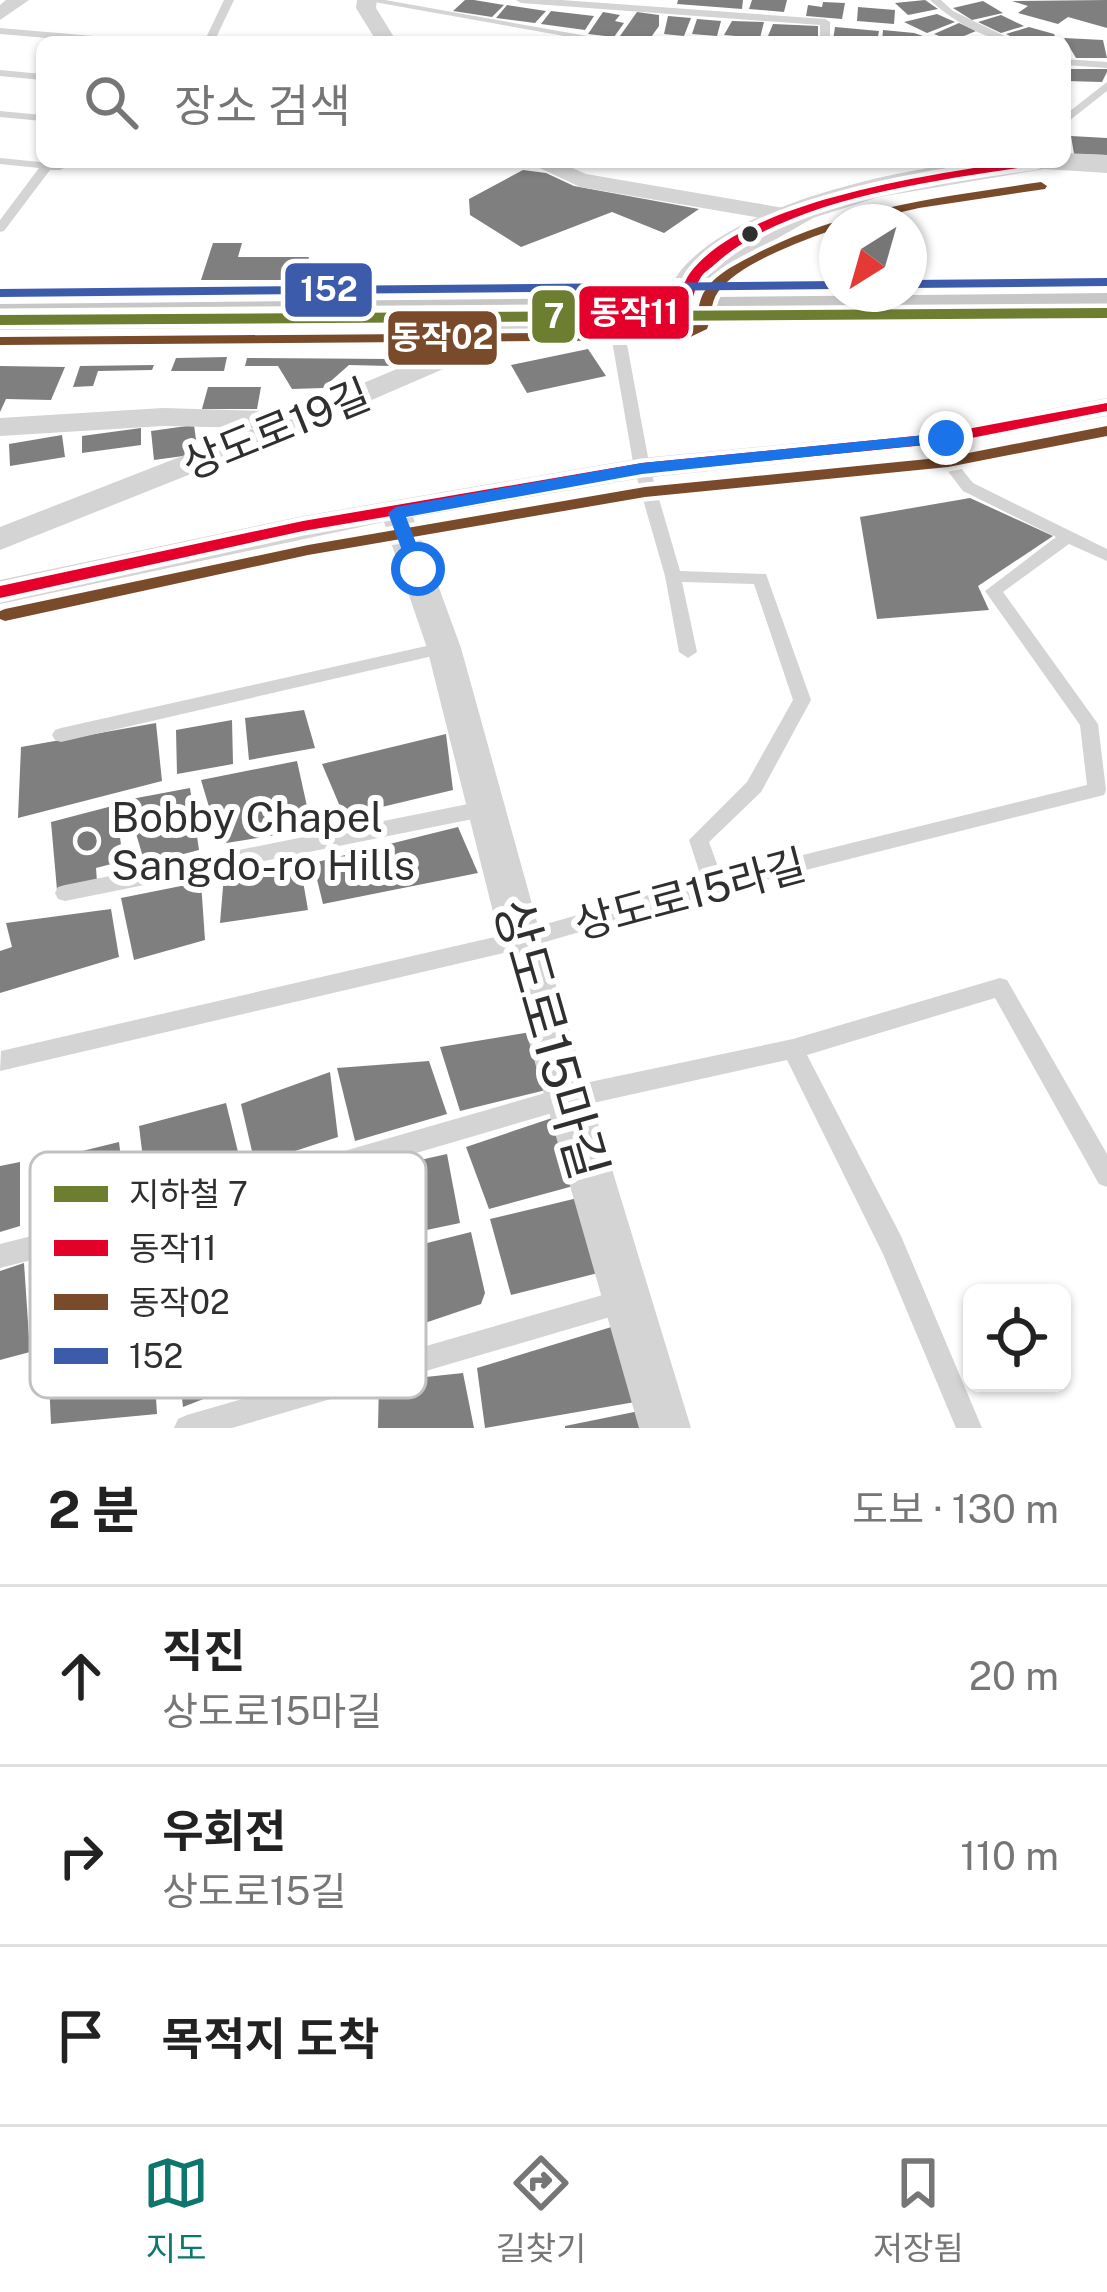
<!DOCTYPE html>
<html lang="ko">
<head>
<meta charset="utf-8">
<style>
	:root { --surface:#fff; --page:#f2f2f2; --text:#222; --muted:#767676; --line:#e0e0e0; --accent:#0f766e }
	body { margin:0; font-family:"Public Sans","Noto Sans KR",sans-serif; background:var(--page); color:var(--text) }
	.controls { position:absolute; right:36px; bottom:36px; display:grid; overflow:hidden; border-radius:18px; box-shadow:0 3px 9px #0004 }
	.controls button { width:108px; height:108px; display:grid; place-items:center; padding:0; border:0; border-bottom:3px solid var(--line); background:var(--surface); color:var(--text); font:60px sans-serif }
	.compass { position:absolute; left:819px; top:204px; width:108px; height:108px; border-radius:50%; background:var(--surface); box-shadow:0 3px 9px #0004; rotate:217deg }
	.stop { position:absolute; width:36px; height:36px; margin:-27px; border:9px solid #1a73e8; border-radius:50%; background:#fff }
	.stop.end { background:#1a73e8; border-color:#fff; box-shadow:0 3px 12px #0008 }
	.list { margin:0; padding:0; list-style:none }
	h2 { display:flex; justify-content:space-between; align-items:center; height:156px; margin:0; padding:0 48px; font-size:51px }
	h2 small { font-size:39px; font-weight:400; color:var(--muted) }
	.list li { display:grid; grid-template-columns:78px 1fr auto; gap:36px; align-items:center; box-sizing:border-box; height:180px; padding:0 48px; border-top:3px solid var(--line) }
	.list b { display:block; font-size:45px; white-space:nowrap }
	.list p { margin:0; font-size:39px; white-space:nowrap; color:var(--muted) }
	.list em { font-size:39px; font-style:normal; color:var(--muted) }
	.icon { flex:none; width:66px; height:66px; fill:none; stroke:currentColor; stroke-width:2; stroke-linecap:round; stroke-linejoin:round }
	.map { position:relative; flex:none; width:1107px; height:1428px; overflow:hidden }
	.search { position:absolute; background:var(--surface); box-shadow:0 3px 9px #0004; left:36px; right:36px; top:36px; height:132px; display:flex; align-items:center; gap:30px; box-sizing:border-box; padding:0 42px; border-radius:18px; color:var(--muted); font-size:45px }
	.sheet { height:696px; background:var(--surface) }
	nav { display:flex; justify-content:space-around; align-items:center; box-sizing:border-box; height:168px; border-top:3px solid var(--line); background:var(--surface); font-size:33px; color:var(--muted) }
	nav a { display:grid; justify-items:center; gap:6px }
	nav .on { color:var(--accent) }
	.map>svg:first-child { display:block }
</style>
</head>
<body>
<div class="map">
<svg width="1107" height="1428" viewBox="0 0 1107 1428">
	<rect width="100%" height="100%" fill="#fff"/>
	<g fill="#7f7f7f">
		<path d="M465,0H474L504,5L492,17L453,11Z"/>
		<path d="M678,0H743L742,9L677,4Z"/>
		<path d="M752,0H787L784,12L749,9Z"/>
		<path d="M925,0L938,9L908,15L895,3Z"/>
		<path d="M1107,0V28L1068,17L1058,24L1018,13L1028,6L1012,1Z"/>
		<path d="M983,1L1003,13L972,20L953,8Z"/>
		<path d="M823,2L845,3L842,19L806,16L808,5L822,7Z"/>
		<path d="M507,5L546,11L535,23L496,18Z"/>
		<path d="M858,7L895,10L894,24L857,21Z"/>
		<path d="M551,11L594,16L585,30L541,24Z"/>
		<path d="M603,12L620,15L615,21L624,23L614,37L588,34Z"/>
		<path d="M637,12L659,15V26L649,40L620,36Z"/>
		<path d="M937,14L955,22L927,33L904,22Z"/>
		<path d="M1001,15L1024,26L1001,33L978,22Z"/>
		<path d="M668,16L691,18L684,36L664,34Z"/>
		<path d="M697,19L721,21L717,36L692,34Z"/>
		<path d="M732,21L764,22L760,38L724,35Z"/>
		<path d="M959,23L976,31L952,41L934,34Z"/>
		<path d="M773,24L818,26V39L768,36Z"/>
		<path d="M835,27L879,31L877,42L833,40Z"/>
		<path d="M1029,27L1054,34L1057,41L1018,40L1006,34Z"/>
		<path d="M883,30L914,33L926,37L925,42H882Z"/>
		<path d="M1064,38L1103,40L1107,58H1076Z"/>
		<path d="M1065,69H1107V72L1102,82L1065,81Z"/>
		<path d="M1071,136L1107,138V155L1074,154Z"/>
		<path d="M523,170L546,173L574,186L699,209L664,233L612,212L521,247L470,215L469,199Z"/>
		<path d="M213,243H242L238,257H309L303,280H201Z"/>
		<path d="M588,349L606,376L527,393L511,365Z"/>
		<path d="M227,357L224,371H171L176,358Z"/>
		<path d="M247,358L391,359L390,366L349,365L323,388L292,389L278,366H245Z"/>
		<path d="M154,365L152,370L98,371L93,386L73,387L80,366Z"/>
		<path d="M0,366L65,367L51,400L6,399L0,412Z"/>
		<path d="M208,387H261L257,409H202Z"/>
		<path d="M194,425L198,454L154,460L151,431Z"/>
		<path d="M141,428V445L82,453V436Z"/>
		<path d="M62,435L65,457L10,466L9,444Z"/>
		<path d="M970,498L1053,536L978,586L989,610L877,619L860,517Z"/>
		<path d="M304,710L315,748L249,760L245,718Z"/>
		<path d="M232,720L233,764L177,774L176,730Z"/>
		<path d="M156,723L162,781L18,818L21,747Z"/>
		<path d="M446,734L453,790L344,816L322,764Z"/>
		<path d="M297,761L312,829L220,844L201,780Z"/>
		<path d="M190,788L199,850L145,864L126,800Z"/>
		<path d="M116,805L123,861L96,868L97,882L57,890L51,822Z"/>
		<path d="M458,827L478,873L323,904L313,863Z"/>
		<path d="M299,858L308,910L220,923L224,875Z"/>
		<path d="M201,882L205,940L134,960L121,898Z"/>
		<path d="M111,909L119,957L0,993V951L12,947L6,923Z"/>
		<path d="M531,1032L550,1089L460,1111L440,1047Z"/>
		<path d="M429,1061L447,1114L355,1141L337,1068Z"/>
		<path d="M330,1072L338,1137L255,1164L241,1104Z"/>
		<path d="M226,1103L241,1164L147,1192L139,1126Z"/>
		<path d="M555,1117L577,1185L489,1209L466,1147Z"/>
		<path d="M119,1142L126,1199L42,1227L33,1163Z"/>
		<path d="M447,1154L460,1223L374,1241L362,1173Z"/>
		<path d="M20,1162V1226L0,1232V1166Z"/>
		<path d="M586,1196L602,1272L511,1295L490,1219Z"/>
		<path d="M471,1232L485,1293L481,1304L407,1329L391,1252Z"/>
		<path d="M24,1263L30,1352L0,1360V1271Z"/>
		<path d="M266,1284L278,1370L183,1407L172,1310Z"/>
		<path d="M151,1318L157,1414L51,1424L48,1359Z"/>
		<path d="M618,1325L641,1401L485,1428L477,1368Z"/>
		<path d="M463,1373L474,1428H378L379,1382Z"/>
		<path d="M644,1410L650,1428H565V1426Z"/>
	</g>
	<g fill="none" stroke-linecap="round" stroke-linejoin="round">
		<g fill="#d4d4d4" fill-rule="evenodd">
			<path d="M224,0H234L214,42H204Z"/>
			<path d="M363,0H385L621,42H598Z"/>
			<path d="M516,0H561L825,19L830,22V42H820V25L521,3Z"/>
			<path d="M930,0H941L953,11L1017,42C988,42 951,20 930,0Z"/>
			<path d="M0,28L129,39L134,42H93L0,34Z"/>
			<path d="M666,39H765L770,42H661Z"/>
			<path d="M1065,59L1107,62V68L1065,65Z"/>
			<path d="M0,70L42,74V80L0,76Z"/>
			<path d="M1107,82V91L1065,124V115Z"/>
			<path d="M0,111L42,115V121L0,117Z"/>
			<path d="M0,158L60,164L66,167L60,170H50L4,231L0,232V220L39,168L0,164Z"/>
			<path d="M614,308L621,312L650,468L680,571L766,574L811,700L761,792L709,842L721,875L1087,785L1080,725L985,591L1056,537L963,491L924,440L931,435L936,437L973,483L1107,549V561L1069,544L1003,592L1098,724L1106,790L1104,795L714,893L521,949L0,1071L1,1051L521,931L702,880L689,840L747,782L793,700L754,584L682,582L697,652L688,658L679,652L665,576L634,468L607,312Z"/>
			<path d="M444,642L450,644L453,648L450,652L61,742L55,740L52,735L55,730L61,728Z"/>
			<path d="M488,800L495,803L498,808L495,813L488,816L65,901L58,899L55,893L58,887L65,885Z"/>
			<path d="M1000,978L1007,980L1107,1154V1187L1099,1184L995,998L807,1055L901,1236L982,1428H956L883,1254L787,1060L566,1109L181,1222L0,1268V1244L181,1198L566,1087L793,1039Z"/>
			<path d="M627,1288L636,1291L639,1300L636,1309L627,1312L232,1428H174L178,1419L187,1415Z"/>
		</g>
		<g fill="#d4d4d4" fill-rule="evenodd">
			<path d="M6,0H29L0,20V5Z"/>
			<path d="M357,0H377L376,8L397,42H377L356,8Z"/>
			<path d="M527,162H559L586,174L784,208L796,215L784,222L580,187Z"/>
			<path d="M550,305L563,313L559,319L309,427L0,550V527L254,428L163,426L0,436V418L163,408L294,412Z"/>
			<path d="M1107,398V416L946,447L642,478L413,517L461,648L542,940L691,1428H639L500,940L427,648L384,522L0,604V580L303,516L642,458L946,429Z"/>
		</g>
		<path fill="#d4d4d4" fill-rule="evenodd" d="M1065,153L1107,155V173L1044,169L879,197L813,218L712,276L702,290L695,320H669L664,312C668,216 896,169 972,162C1003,160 1034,162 1065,162Z"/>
		<path fill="#c7c7c7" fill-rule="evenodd" d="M1107,293V319L0,330V304Z"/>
		<defs>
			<g id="bus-1">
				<path d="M1013,162H1043L1037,165C940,180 788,197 714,265C710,269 704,272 701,277C695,286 692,302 689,312L682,316L0,321V313L677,308C681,297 683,282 690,273C744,201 928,175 1013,162Z"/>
				<path d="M1107,403V411L946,443L642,473L303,531L0,598V586L303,521L642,463L946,433Z"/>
			</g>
			<g id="bus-2">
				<path d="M1041,182L1047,186L1045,189L919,208L858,222H837V228C803,241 740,262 718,292C710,303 712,317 707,329L684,340L0,345V337L681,332L696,324C698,315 698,305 702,296C711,277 734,265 752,256C842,208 942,197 1041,182Z"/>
				<path d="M1107,426V436L948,467L645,497L308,555L5,621L0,619V611L5,609L308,545L645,487L948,457Z"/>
			</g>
			<g id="bus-3">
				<path d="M1107,278V286L909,288V280Z"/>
				<path d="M837,281V289L0,297V289Z"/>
			</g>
		</defs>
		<use href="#bus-1" stroke="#fff" stroke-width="9"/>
		<use href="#bus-2" stroke="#fff" stroke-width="9"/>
		<use href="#bus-3" stroke="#fff" stroke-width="9"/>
		<use href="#bus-1" fill="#e4002b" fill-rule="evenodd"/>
		<use href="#bus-2" fill="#7a4b2a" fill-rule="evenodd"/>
		<use href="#bus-3" fill="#3d5bab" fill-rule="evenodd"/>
		<defs>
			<path id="metro-1" d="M1107,308V318L0,325V315Z"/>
		</defs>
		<use href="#metro-1" stroke="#fff" stroke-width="9"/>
		<use href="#metro-1" fill="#6e7e31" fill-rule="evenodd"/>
	</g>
	<path fill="#1a73e8" d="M946,433L951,434V442L642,474L406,517L426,569L418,575L409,569L388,513L396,507L642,463Z"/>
	<circle fill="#2f2f2f" stroke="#fff" stroke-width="4.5" cx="750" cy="234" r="10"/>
	<circle fill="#787878" stroke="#fff" stroke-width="4.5" cx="87" cy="841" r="12"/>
	<g text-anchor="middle" stroke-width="12" stroke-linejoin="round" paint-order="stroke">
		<g font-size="42" fill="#2f2f2f" stroke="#fff">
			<text transform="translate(276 429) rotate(-22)" y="15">상도로19길</text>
			<text transform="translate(690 894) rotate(-15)" y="15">상도로15라길</text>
		</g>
		<g font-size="42" fill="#2f2f2f" stroke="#fff" text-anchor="start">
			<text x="111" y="832">Bobby Chapel<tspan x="111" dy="48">Sangdo-ro Hills</tspan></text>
		</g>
		<g font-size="51" fill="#2f2f2f" stroke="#fff">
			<text transform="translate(551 1039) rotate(74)" y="18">상도로15마길</text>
		</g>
	</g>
	<rect x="30" y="1152" width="396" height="246" rx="18" fill="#fff" stroke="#c1c1c1" stroke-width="3"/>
	<rect x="54" y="1186" width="54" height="16" fill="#6e7e31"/>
	<rect x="54" y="1240" width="54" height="16" fill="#e4002b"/>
	<rect x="54" y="1294" width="54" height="16" fill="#7a4b2a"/>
	<rect x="54" y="1348" width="54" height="16" fill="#3d5bab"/>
	<g font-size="33" fill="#2f2f2f">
		<text x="129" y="1206">지하철 7</text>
		<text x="129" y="1260">동작11</text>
		<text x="129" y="1314">동작02</text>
		<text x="129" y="1368">152</text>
	</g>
	<g stroke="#fff" stroke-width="4.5">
		<rect x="283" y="261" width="91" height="58" rx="12" fill="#3d5bab"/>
		<rect x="577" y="284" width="114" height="57" rx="12" fill="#e4002b"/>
		<rect x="530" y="288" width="47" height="57" rx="12" fill="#6e7e31"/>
		<rect x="386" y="309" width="113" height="58" rx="12" fill="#7a4b2a"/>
	</g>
	<g font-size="33" text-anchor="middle" font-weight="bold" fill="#fff">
		<text x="329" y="301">152</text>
		<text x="634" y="324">동작11</text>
		<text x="554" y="328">7</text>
		<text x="442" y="349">동작02</text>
	</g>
</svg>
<div class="controls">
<button><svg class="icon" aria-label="locate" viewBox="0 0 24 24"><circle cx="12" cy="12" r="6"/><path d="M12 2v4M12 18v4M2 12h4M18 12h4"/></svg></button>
</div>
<svg class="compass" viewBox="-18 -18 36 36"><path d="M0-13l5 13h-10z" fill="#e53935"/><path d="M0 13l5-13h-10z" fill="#767676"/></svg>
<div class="stop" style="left:418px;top:569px"></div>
<div class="stop end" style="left:946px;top:438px"></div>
<div class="search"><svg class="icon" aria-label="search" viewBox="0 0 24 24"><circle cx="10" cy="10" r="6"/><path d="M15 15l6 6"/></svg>장소 검색</div>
</div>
<section class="sheet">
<h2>2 분<small>도보 · 130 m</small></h2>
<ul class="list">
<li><svg class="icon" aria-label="ahead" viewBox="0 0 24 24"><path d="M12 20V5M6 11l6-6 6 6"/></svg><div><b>직진</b><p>상도로15마길</p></div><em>20 m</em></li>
<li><svg class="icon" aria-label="right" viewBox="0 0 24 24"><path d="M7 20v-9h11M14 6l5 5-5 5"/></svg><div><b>우회전</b><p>상도로15길</p></div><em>110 m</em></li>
<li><svg class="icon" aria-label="arrive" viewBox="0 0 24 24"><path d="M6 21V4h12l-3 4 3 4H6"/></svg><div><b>목적지 도착</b></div></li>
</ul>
</section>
<nav>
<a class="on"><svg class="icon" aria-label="map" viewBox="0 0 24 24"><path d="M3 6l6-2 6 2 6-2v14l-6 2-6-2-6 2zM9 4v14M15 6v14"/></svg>지도</a>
<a><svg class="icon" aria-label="directions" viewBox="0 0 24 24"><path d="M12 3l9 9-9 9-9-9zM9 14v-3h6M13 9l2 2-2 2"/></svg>길찾기</a>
<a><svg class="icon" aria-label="saved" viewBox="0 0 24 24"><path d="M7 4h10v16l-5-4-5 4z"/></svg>저장됨</a>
</nav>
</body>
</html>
